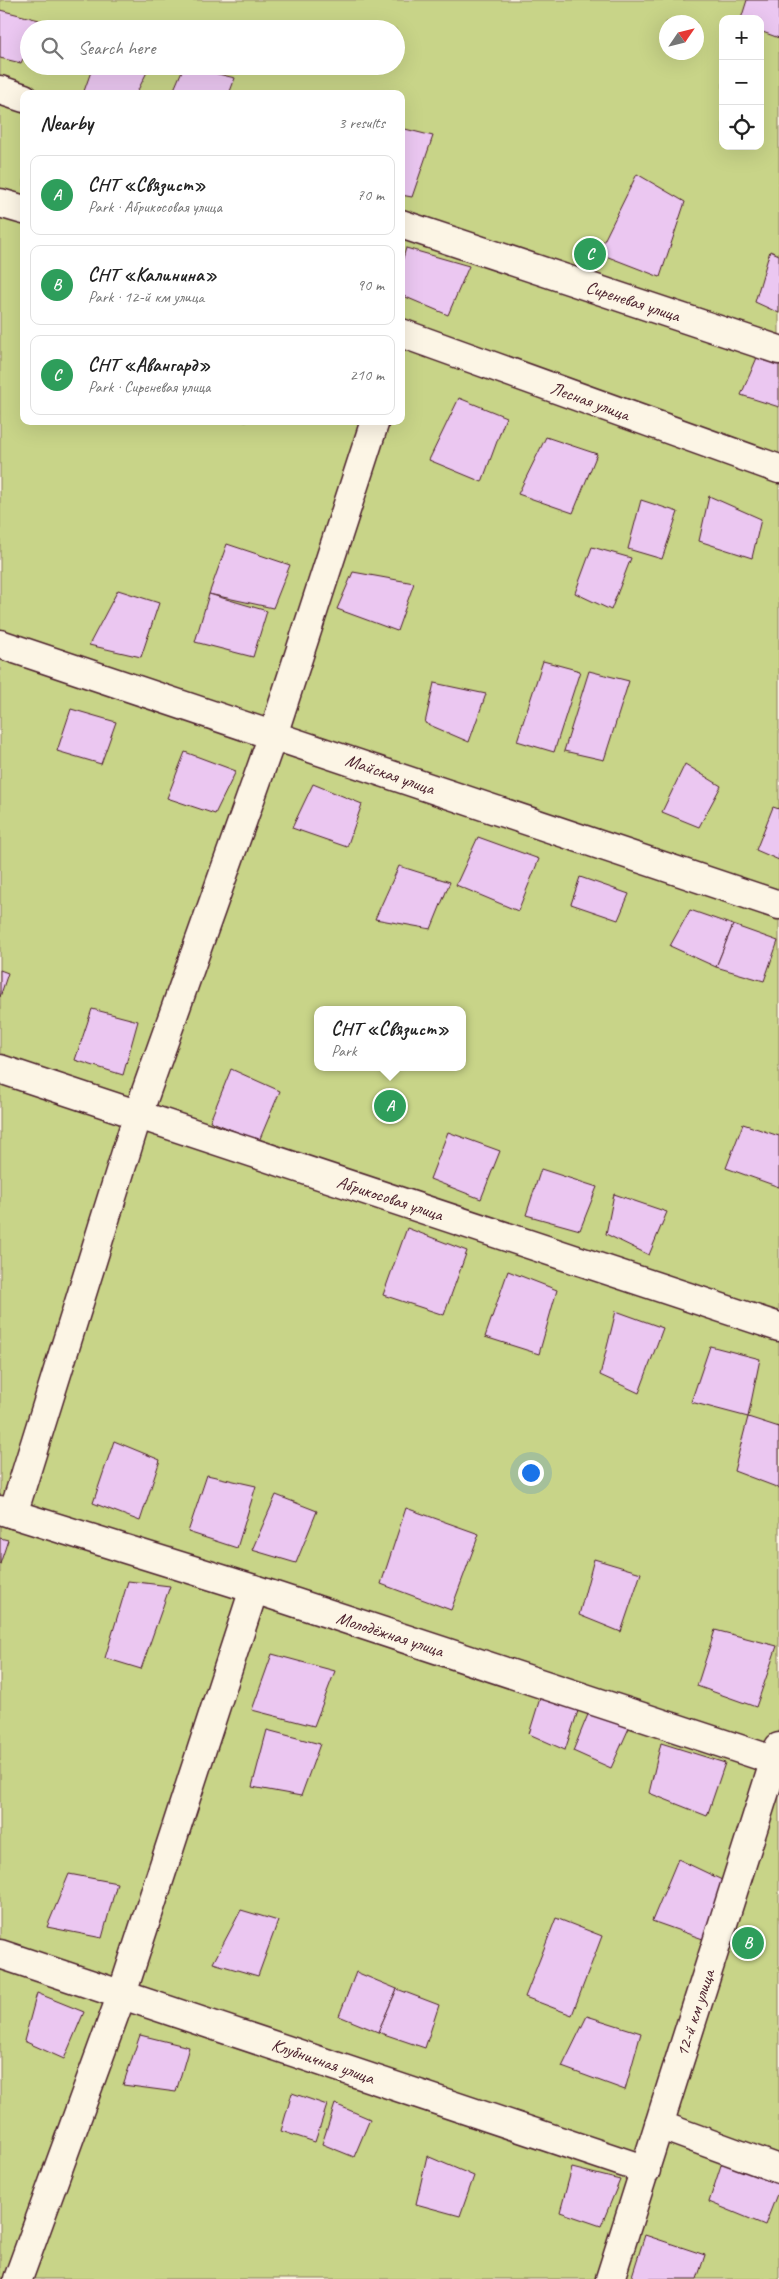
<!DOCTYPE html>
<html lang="en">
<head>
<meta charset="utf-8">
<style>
	:root { --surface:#fff; --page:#f6f6f6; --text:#222; --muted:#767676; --line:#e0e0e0; --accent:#d1495b }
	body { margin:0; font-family:Caveat,sans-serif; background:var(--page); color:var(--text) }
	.controls { position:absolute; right:15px; top:15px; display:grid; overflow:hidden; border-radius:10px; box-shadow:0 5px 20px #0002 }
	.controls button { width:45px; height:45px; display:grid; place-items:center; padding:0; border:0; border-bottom:1px solid var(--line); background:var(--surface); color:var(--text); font:25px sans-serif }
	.compass { position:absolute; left:659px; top:15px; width:45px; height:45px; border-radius:50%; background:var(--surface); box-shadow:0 5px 20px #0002; rotate:55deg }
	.you { position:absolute; left:530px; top:1472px; width:18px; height:18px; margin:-12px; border:4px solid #fff; border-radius:50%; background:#1a73e8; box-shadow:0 0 0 8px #1a73e833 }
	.badge { display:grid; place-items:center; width:32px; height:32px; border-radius:50%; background:var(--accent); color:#fff; font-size:16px; font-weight:700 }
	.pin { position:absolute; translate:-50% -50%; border:2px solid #fff; box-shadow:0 1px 5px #0006 }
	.popup { position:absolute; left:314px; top:1006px; width:152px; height:65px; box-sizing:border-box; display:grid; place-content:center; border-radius:10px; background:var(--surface); filter:drop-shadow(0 1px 4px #0005); font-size:16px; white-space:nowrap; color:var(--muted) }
	.popup b { font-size:19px; color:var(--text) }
	.popup::after { content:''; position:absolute; left:50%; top:100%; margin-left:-10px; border:10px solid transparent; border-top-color:var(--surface) }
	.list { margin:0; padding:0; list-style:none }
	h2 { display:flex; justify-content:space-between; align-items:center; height:65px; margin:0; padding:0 20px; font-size:21px }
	h2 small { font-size:16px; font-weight:400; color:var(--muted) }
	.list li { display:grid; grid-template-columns:32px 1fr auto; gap:15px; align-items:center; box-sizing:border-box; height:80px; margin:0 10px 10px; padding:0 10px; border:1px solid var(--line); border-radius:10px }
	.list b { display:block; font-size:19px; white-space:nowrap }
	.list p { margin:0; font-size:16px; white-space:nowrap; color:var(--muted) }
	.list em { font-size:16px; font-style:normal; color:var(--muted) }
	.icon { flex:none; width:28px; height:28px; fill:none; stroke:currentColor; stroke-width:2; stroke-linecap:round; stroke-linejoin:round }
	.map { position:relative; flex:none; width:779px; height:2279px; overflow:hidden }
	.search { position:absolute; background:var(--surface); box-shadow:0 5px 20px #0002; left:20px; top:20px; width:385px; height:55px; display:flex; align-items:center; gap:12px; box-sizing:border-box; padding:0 18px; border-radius:28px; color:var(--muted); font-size:19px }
	.panel { position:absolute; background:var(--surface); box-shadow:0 5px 20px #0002; left:20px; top:90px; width:385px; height:335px; border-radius:10px }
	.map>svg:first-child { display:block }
</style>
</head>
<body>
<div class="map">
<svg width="779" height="2279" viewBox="0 0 779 2279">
	<rect width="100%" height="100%" fill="#fcf5e5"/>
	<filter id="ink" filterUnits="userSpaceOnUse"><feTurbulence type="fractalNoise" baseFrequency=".02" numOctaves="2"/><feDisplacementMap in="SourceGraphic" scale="10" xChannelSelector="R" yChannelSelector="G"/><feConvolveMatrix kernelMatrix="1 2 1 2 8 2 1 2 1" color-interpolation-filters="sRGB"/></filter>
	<g filter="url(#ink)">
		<path fill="#c8d488" stroke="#897a5a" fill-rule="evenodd" d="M0,0H779V2279H0ZM723,19H760V146H723ZM666,22H696V52H666ZM29,29H396V66H29ZM24,94H401V421H24ZM318,1010H462V1067H318Z"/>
		<g fill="#ebc7f1" stroke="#4a1f2b">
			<path d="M747,0H779V38L760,31V19H741Z"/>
			<path d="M0,10L39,20L36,29H29V46L21,63L0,58Z"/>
			<path d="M93,66H150L136,94H83Z"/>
			<path d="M184,66L235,78L229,94H172Z"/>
			<path d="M401,128L433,136L412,197L401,195Z"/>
			<path d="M637,174L685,202L660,277L598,253Z"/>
			<path d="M406,248L469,266L448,315L401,295V265Z"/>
			<path d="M770,251L779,255V313L755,302Z"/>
			<path d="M759,353L779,359V407L741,395Z"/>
			<path d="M459,398L506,417L482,482L429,460Z"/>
			<path d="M546,437L597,454L573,513L518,494Z"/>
			<path d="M709,496L761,519L752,558L699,541Z"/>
			<path d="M641,500L678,512L662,559L628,549Z"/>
			<path d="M227,544L290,565L273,608L209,594Z"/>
			<path d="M592,547L631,558L611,610L575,593Z"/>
			<path d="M353,572L414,583L397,631L337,609Z"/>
			<path d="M118,590L159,603L141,657L89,645Z"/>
			<path d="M209,594L267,611L253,657L195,642Z"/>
			<path d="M543,661L580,671L554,752L517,741Z"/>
			<path d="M589,671L629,681L604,760L564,751Z"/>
			<path d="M434,683L486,694L469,742L425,723Z"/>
			<path d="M71,709L116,722L101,764L57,751Z"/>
			<path d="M185,752L236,771L215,814L167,798Z"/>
			<path d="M685,764L721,786L699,827L662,812Z"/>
			<path d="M313,784L362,804L347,847L292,828Z"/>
			<path d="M773,807L779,809V860L756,850Z"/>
			<path d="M478,837L539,859L518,911L456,885Z"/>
			<path d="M399,866L450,882L431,929L375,919Z"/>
			<path d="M580,877L629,894L618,920L571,904Z"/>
			<path d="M690,910L733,925L716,967L670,946Z"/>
			<path d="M733,925L778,941L764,981L716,967Z"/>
			<path d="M0,970L8,973L0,997Z"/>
			<path d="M92,1009L138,1021L123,1075L75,1060Z"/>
			<path d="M231,1069L280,1091L259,1141L210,1121Z"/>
			<path d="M743,1124L779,1136V1187L726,1168Z"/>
			<path d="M448,1132L500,1151L481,1199L430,1179Z"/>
			<path d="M541,1169L597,1187L580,1230L526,1215Z"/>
			<path d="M614,1194L667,1212L649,1255L606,1234Z"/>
			<path d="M407,1228L467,1251L444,1315L383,1295Z"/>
			<path d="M508,1271L557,1290L539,1354L485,1337Z"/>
			<path d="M616,1311L663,1328L639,1393L600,1375Z"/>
			<path d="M710,1346L760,1359L748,1417L691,1402Z"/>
			<path d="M748,1417L779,1427V1488L734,1471Z"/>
			<path d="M114,1441L160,1460L140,1521L93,1503Z"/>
			<path d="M207,1475L256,1486L237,1548L188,1532Z"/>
			<path d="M276,1495L317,1511L296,1563L252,1550Z"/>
			<path d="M406,1508L479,1534L451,1610L381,1584Z"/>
			<path d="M0,1538L8,1540L0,1564Z"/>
			<path d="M594,1559L641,1573L621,1632L579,1615Z"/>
			<path d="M128,1581L170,1586L141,1669L105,1658Z"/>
			<path d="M715,1630L777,1646L756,1707L697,1686Z"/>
			<path d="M272,1654L335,1671L314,1726L252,1710Z"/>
			<path d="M541,1695L578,1711L565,1750L529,1734Z"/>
			<path d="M589,1712L629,1728L611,1768L573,1751Z"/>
			<path d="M267,1730L320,1744L301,1796L252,1787Z"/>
			<path d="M661,1743L725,1763L707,1816L649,1793Z"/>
			<path d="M678,1859L722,1880L703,1939L652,1921Z"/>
			<path d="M69,1874L117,1883L102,1938L47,1927Z"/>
			<path d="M241,1910L278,1921L258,1976L213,1963Z"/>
			<path d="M556,1918L602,1936L572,2015L525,1997Z"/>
			<path d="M356,1972L397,1989L378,2032L339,2016Z"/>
			<path d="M397,1989L439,2005L425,2048L378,2032Z"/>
			<path d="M37,1993L84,2012L64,2059L24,2041Z"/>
			<path d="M587,2016L641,2033L625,2090L562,2067Z"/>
			<path d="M140,2035L189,2047L176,2092L123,2085Z"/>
			<path d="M292,2093L327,2105L315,2142L281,2131Z"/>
			<path d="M335,2104L370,2119L354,2157L322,2144Z"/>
			<path d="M427,2156L474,2176L460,2216L416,2204Z"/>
			<path d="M723,2159L779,2175V2189L765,2225L709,2202Z"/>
			<path d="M572,2168L620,2180L601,2226L560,2212Z"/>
			<path d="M645,2235L705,2255L697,2279H631Z"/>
		</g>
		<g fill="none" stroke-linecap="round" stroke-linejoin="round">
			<defs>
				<g id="minor">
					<path d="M0,90L24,98"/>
					<path d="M0,203L24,210"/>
					<path d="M401,224L779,350"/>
					<path d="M401,333L779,469"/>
					<path d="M0,644L779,905"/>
					<path d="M0,1069L779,1327"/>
					<path d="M0,1510L254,1589L779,1762"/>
					<path d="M13,1514L138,1114L273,735L375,421"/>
					<path d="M0,1954L646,2170"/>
					<path d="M659,2125L779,2169"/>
					<path d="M18,2279L122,1994L254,1589"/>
					<path d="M610,2279L779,1747"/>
				</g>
			</defs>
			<use href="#minor" stroke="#4a1f2b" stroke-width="31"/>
			<use href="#minor" stroke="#fcf5e5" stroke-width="28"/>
		</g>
	</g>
	<g text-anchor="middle" stroke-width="5" stroke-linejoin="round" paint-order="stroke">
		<g font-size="18" fill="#4a1f2b" stroke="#fcf5e5">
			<text transform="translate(633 301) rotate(18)" y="6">Сиреневая улица</text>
			<text transform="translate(590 401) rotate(20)" y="6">Лесная улица</text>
			<text transform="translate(390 774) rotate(19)" y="6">Майская улица</text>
			<text transform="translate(390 1198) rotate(18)" y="6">Абрикосовая улица</text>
			<text transform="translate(390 1634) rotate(18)" y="6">Молодёжная улица</text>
			<text transform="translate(695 2013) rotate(-72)" y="6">12-й км улица</text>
			<text transform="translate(323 2061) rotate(19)" y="6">Клубничная улица</text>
		</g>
	</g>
</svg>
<div class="controls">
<button>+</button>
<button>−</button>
<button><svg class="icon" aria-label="locate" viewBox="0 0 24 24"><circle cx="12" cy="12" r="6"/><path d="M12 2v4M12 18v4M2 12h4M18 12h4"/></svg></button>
</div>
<svg class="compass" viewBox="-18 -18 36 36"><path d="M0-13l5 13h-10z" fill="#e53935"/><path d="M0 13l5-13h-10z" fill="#767676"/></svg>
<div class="you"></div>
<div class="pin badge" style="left:390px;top:1106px;background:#2e9e5b">A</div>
<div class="popup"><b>СНТ «Связист»</b>Park</div>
<div class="pin badge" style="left:748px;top:1943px;background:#2e9e5b">B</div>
<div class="pin badge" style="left:590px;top:254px;background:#2e9e5b">C</div>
<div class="search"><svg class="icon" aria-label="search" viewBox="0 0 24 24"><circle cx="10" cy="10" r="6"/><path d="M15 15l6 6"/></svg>Search here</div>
<section class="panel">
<h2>Nearby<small>3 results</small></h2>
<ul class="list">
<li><span class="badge" style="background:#2e9e5b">A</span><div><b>СНТ «Связист»</b><p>Park · Абрикосовая улица</p></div><em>70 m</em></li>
<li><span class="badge" style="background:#2e9e5b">B</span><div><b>СНТ «Калинина»</b><p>Park · 12-й км улица</p></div><em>90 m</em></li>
<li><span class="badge" style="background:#2e9e5b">C</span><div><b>СНТ «Авангард»</b><p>Park · Сиреневая улица</p></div><em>210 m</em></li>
</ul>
</section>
</div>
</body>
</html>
